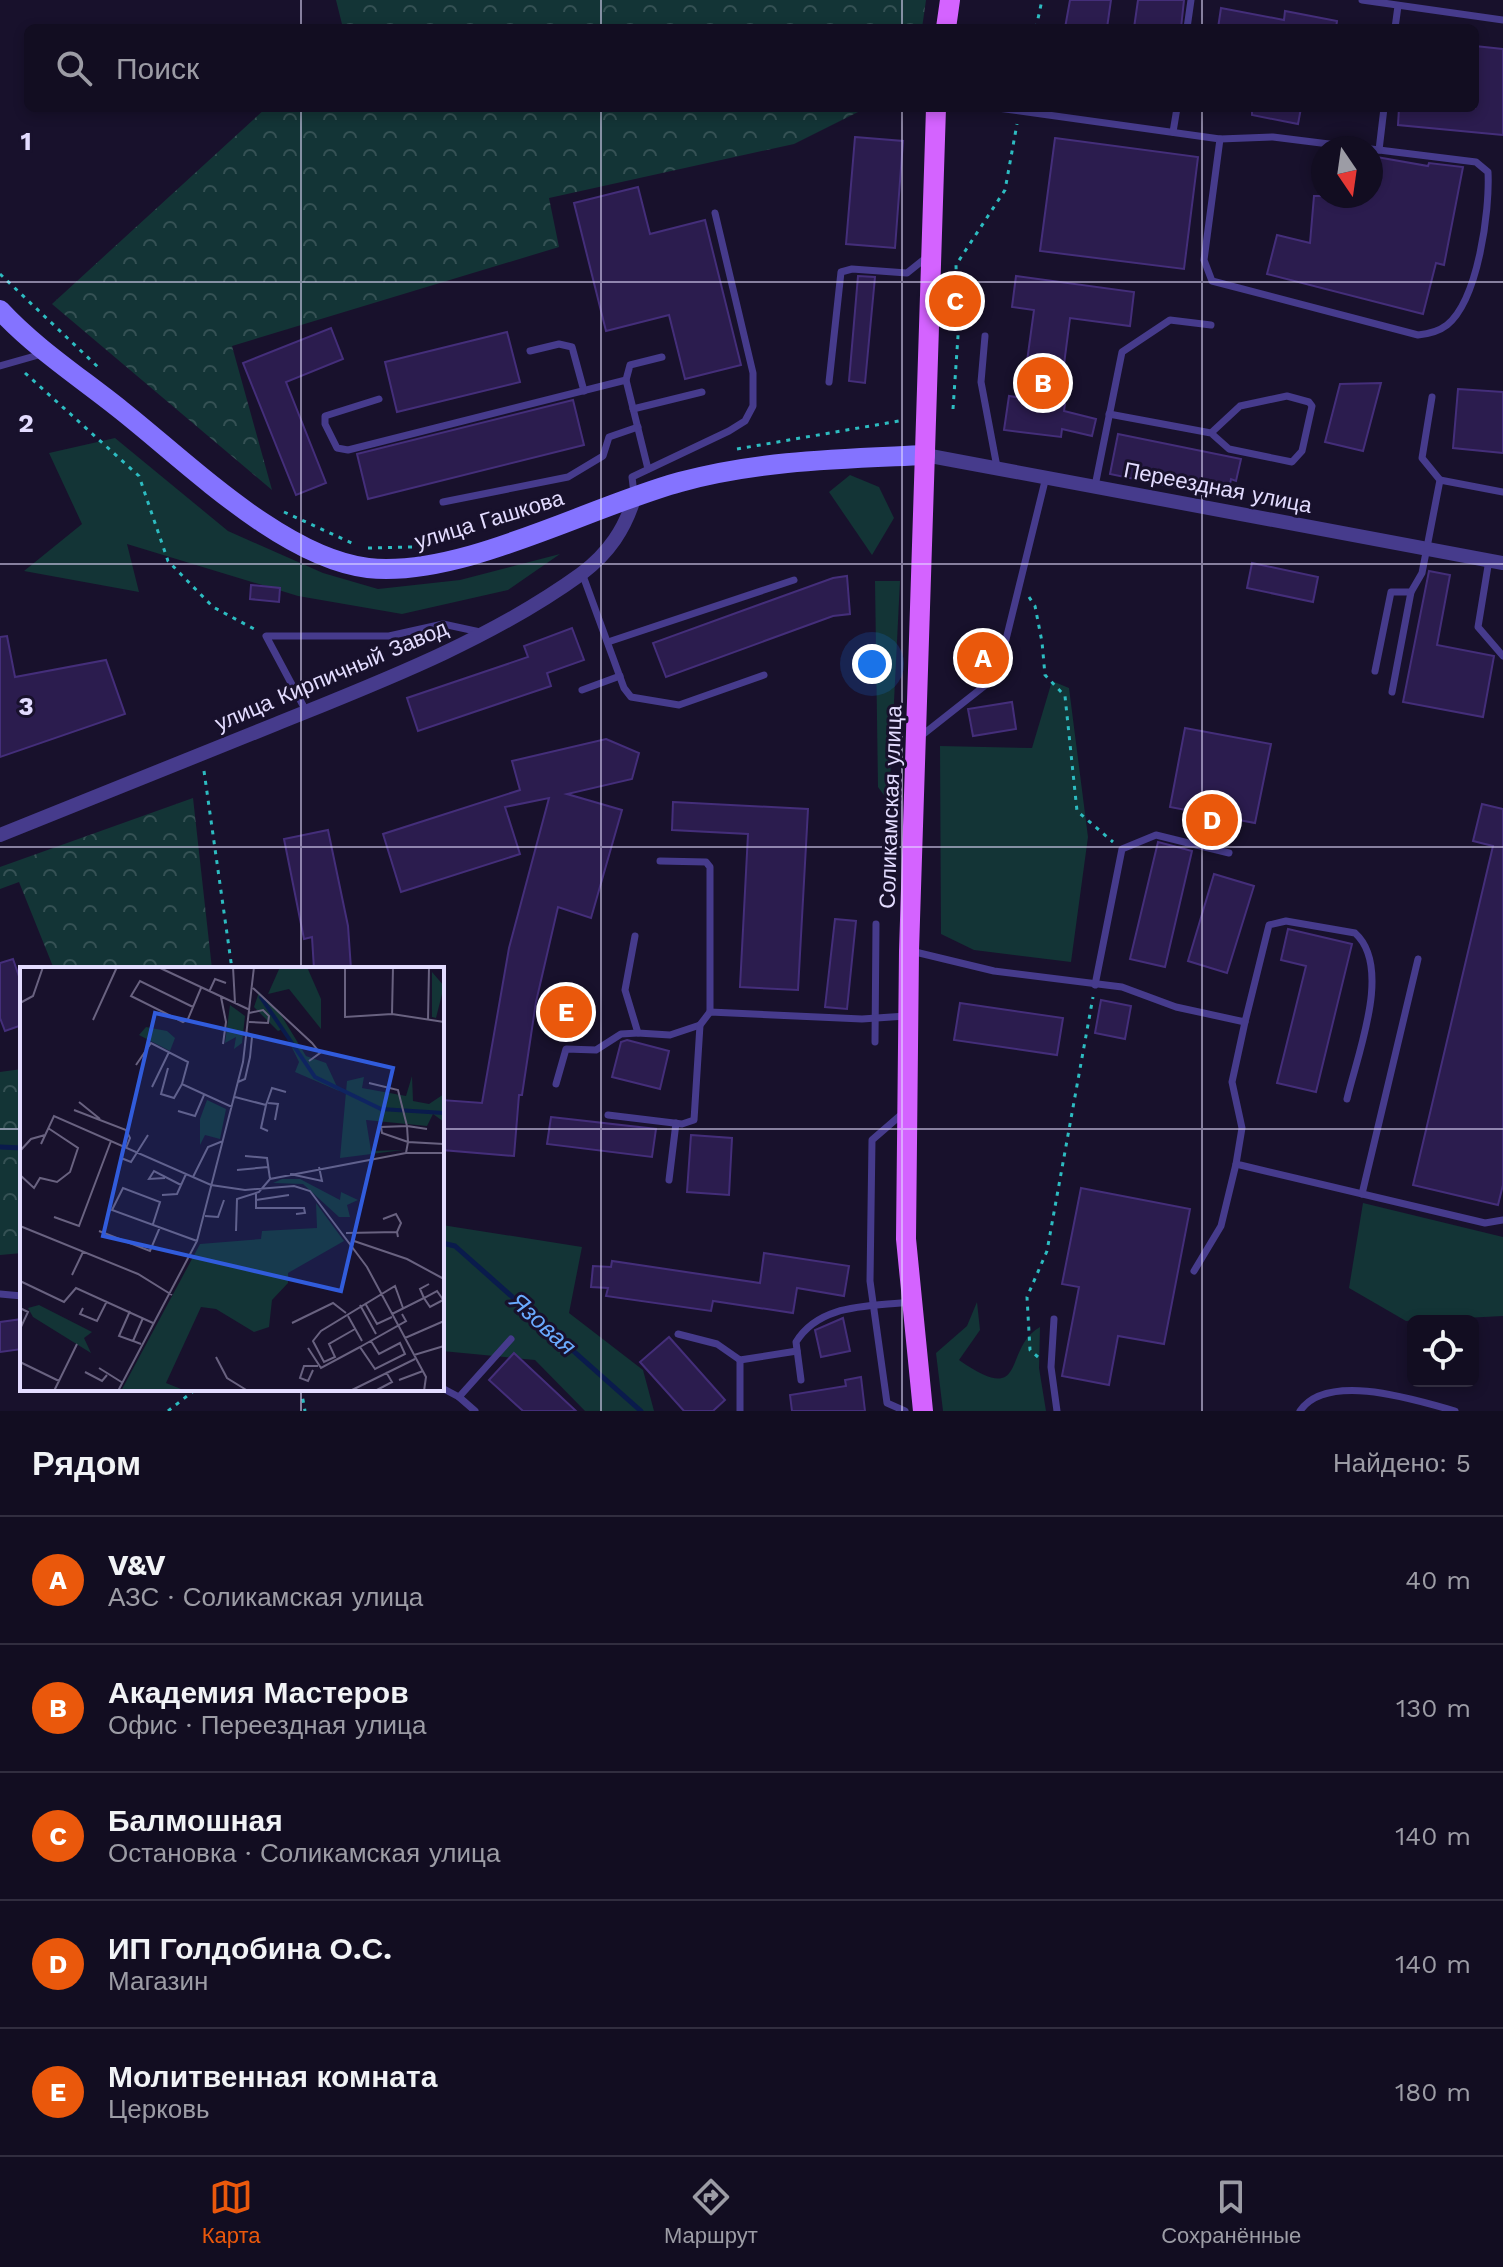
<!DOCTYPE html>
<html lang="ru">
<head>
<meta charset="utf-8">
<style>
	:root { --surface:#120d21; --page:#1b162a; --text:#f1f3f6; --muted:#9c9ca5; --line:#312d3f; --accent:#ea580c }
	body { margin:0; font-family:"Work Sans",sans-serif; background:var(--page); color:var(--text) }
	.controls { position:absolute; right:24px; bottom:24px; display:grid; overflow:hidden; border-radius:12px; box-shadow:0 4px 12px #0003 }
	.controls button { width:72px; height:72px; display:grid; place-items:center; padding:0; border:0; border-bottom:2px solid var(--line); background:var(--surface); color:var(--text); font:40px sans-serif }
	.compass { position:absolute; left:1311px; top:136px; width:72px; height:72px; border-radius:50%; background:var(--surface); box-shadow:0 4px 12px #0003; rotate:167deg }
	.you { position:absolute; left:872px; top:664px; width:28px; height:28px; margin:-20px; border:6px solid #fff; border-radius:50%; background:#1a73e8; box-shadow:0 0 0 12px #1a73e833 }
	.badge { display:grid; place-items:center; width:52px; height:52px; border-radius:50%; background:var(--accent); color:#fff; font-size:26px; font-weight:700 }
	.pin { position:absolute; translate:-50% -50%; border:4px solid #fff; box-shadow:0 2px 8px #0006 }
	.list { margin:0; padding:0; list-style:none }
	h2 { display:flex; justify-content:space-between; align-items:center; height:104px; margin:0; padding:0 32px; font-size:34px }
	h2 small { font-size:26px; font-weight:400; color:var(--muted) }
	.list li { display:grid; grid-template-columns:52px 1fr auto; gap:24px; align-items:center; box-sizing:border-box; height:128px; padding:0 32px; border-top:2px solid var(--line) }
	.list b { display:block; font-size:30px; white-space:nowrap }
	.list p { margin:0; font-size:26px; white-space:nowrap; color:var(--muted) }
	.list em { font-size:26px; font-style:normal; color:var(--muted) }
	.icon { flex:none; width:44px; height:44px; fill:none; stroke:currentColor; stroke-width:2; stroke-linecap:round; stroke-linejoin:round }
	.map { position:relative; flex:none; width:1503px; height:1411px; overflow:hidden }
	.search { position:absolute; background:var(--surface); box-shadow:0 4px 12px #0003; left:24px; right:24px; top:24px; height:88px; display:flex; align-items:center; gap:20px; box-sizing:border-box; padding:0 28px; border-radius:12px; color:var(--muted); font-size:30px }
	.sheet { height:744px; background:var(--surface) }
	nav { display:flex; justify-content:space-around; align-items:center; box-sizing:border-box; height:112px; border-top:2px solid var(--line); background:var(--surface); font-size:22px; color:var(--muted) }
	nav a { display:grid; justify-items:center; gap:4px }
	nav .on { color:var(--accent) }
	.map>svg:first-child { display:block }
</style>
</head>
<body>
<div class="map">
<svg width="1503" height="1411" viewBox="0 0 1503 1411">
	<defs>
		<pattern id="forest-crowns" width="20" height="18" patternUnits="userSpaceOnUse" patternTransform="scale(2)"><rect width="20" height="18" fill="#133436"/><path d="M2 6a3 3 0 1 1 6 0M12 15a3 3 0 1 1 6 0" fill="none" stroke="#355154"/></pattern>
	</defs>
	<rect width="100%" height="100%" fill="#18112c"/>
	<g fill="#133436">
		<path d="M115,438L228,531L323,573L378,589L460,580L560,554L508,590L402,614L298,596L127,544L139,592L24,571L82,524L49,453Z"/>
		<path d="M850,475L879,487L894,518L872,555L829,492Z"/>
		<path d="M875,581H900L889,802L878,787Z"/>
		<path d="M1052,681L1069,688L1088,837L1071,962L974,950L941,934L940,746L1032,748Z"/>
		<path d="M1363,1203L1503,1237V1316L1406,1321L1349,1288Z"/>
		<path d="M442,1225L582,1247L569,1313L643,1370L654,1411H585L535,1360L442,1351Z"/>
		<path d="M977,1302L980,1330L959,1360C1029,1409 1002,1348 1040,1327L1039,1368L1046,1411H943L936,1353L967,1326Z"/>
	</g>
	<g fill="url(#forest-crowns)">
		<path d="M336,0H926L922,28H343Z"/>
		<path d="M266,108H866L794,144L549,198L559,247L232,346L272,490L52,304Z"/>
		<path d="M193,798L212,969H54L19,882L0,889V867Z"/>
		<path d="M22,1069V1253L0,1255V1072Z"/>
	</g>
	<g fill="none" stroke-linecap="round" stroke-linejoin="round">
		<g stroke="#0a1b4c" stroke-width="5">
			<path d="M0,1147L22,1148"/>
			<path d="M442,1243L455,1246L641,1411"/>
		</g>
	</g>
	<g fill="#2b1c4e" stroke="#442e7a" stroke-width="2">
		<path d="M1070,0H1111L1107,28H1065Z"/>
		<path d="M1138,0H1184L1181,28H1134Z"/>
		<path d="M1221,8L1284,20L1285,11L1337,21L1336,28H1218Z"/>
		<path d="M1475,46L1503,49V135L1398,125L1399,108H1475Z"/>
		<path d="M1252,108H1301L1298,124L1252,115Z"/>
		<path d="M855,137L903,141L895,248L846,244Z"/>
		<path d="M1055,138L1198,157L1184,269L1040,251Z"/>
		<path d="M1371,156L1428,166L1429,163L1463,167L1444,265L1436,263L1423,314L1267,274L1277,235L1310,243L1314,196H1371Z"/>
		<path d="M638,187L650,234L705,220L741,365L685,379L669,315L606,331L574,203Z"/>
		<path d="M858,276L875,277L865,383L849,381Z"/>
		<path d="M1016,276L1134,292L1130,326L1070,318L1059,403L1065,404L1064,411L1096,419L1092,436L1062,429L1061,437L1004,430L1009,396L1022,398L1034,310L1012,307Z"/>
		<path d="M331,328L343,359L286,382L326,483L296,495L243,363Z"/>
		<path d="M507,332L520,382L397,412L385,362Z"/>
		<path d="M1381,383L1363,451L1325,442L1340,384Z"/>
		<path d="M1458,389L1503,392V453L1453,448Z"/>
		<path d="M573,400L584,445L368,499L357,454Z"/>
		<path d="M1118,434L1241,459L1236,481L1231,479L1227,498L1110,474Z"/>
		<path d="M1252,563L1318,577L1313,602L1247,588Z"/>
		<path d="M1429,571L1450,575L1437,645L1494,656L1483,717L1403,702Z"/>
		<path d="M847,576L850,614L833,616L666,677L653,643L833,578Z"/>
		<path d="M251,585L280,588L279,602L250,599Z"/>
		<path d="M572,628L584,660L547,673L551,686L418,731L407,698L528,657L524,646Z"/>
		<path d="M7,636L15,677L106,660L125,714L0,757V637Z"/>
		<path d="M1012,702L1016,729L973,736L968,709Z"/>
		<path d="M1185,728L1271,744L1255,823L1170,807Z"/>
		<path d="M606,739L639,753L632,779L567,794L622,810L591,918L558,907L536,1002L522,1095H519L514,1156L442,1150V1100L482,1103L509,948L549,798L505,807L520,854L401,892L383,834L520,790L512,761Z"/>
		<path d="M673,802L808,809L798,990L740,987L748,834L672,830Z"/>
		<path d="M1482,804L1503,809V1185L1498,1205L1413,1185L1493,846L1473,841Z"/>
		<path d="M328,830L348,926L351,969H314L312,937L304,939L284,839Z"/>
		<path d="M1158,842L1192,851L1165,967L1130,959Z"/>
		<path d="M1214,874L1254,886L1227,973L1188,961Z"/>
		<path d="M835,919L856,921L847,1009L825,1007Z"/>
		<path d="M1288,929L1352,944L1316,1092L1277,1083L1306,966L1281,960Z"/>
		<path d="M13,959L22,985V1025L5,1031L0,1018V963Z"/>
		<path d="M1101,1000L1131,1006L1125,1039L1095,1033Z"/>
		<path d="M960,1003L1063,1018L1057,1055L954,1040Z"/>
		<path d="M627,1040L669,1051L660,1089L612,1077L621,1042Z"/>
		<path d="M551,1117L656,1129L652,1157L547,1144Z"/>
		<path d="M691,1135L732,1138L729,1195L687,1192Z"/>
		<path d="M1081,1188L1190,1209L1164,1344L1118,1336L1109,1385L1062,1376L1079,1287L1062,1284Z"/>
		<path d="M764,1253L849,1266L844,1296L797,1288L793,1313L713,1301L711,1311L606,1296L608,1288L591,1287L593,1266L611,1267L612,1261L760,1283Z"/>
		<path d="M843,1318L850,1351L821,1357L815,1330Z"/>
		<path d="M22,1319V1349L0,1352V1322Z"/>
		<path d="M669,1337L725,1400L713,1411H684L640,1362Z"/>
		<path d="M514,1353L576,1411H523L489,1380Z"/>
		<path d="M861,1377L865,1411H792L790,1395L846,1386L845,1380Z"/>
	</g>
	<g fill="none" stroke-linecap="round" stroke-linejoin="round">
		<g stroke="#2dbcc1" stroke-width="3" stroke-dasharray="4 6" stroke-linecap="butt">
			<path d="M1036,28L1042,0"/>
			<path d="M0,274L99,368"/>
			<path d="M25,373L139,476L168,561L213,607L256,630"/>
			<path d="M953,409L958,336L956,265L1005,190L1017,124"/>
			<path d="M737,449L899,421"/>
			<path d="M284,512L354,544"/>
			<path d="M368,548L413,547"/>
			<path d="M1029,597L1035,606L1042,642L1045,675L1065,696L1077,811L1113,842"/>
			<path d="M204,771L232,969"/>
			<path d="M1038,1357L1030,1350L1027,1297L1047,1251L1093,997"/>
			<path d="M301,1389L305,1411"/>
			<path d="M168,1411L196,1389"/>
		</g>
		<g stroke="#463b8c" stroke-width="7">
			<path d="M1362,0L1503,20"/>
			<path d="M1187,28L1191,0"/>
			<path d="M1395,28L1398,6"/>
			<path d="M998,108L1220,139L1273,137L1361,148"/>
			<path d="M1173,132L1177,108"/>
			<path d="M1220,139L1204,260L1212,281L1418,335C1428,334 1438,332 1447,325C1478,300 1490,211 1488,172L1476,162L1371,149"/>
			<path d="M1379,150L1384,108"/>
			<path d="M985,336L981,382L997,467"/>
			<path d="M530,351L559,344L572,347L584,391"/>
			<path d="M0,366L42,354"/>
			<path d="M626,380L630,365L662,357"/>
			<path d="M829,382L841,272L852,269L907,273L927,257"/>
			<path d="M1432,397L1422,458L1440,480"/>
			<path d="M379,399L325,416V424L337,448L348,450L626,380L648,469"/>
			<path d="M633,409L702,392"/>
			<path d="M1109,414L1211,433L1229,449L1292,462L1302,451L1312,406L1309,402L1287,396L1240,406L1211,433"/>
			<path d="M1095,486L1122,352L1170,320L1211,325"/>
			<path d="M634,494L632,477L729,431L745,421L753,406V373L715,213"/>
			<path d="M443,502L568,477L603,456L609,437L638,427"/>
			<path d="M1489,560L1478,627L1503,656"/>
			<path d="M582,573L624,688L631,697L679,705L764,675"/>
			<path d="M608,642L794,580"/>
			<path d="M1375,671L1391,592H1411L1422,573L1440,480L1503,492"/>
			<path d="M582,690L620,676"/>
			<path d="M1392,692L1411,592"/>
			<path d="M306,711L266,636H389L443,624L480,632"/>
			<path d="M921,736L997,676L1046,477"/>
			<path d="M660,861L706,862L710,867V1012"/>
			<path d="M635,936L625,990L638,1033L670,1035L700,1025"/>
			<path d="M911,951L994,971L1122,987L1176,1007L1245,1022L1269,925L1286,921L1355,933C1393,967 1357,1055 1347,1099"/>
			<path d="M1095,985L1122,849L1156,835L1229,853"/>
			<path d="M1245,1022L1232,1082L1242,1128L1236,1164L1485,1223L1503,1220"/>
			<path d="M875,1042L876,924"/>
			<path d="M556,1084L566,1049L596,1050L621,1034L638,1033"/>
			<path d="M902,1114L872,1140L870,1281L887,1403L905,1411"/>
			<path d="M608,1115L682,1124L694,1120L700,1025L710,1012L862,1019L906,1016"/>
			<path d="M669,1180L676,1123"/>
			<path d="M1362,1194L1418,959"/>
			<path d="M1194,1271L1221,1226L1236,1164"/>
			<path d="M0,1294L22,1296"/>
			<path d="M1054,1319L1051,1367L1057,1411"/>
			<path d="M678,1334L717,1344L740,1360L797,1351"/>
			<path d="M801,1380L796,1342C820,1303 869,1307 910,1302"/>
			<path d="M442,1388L459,1397"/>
			<path d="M475,1411L459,1397L511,1339"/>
			<path d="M740,1411V1360"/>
			<path d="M1300,1411C1327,1371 1416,1400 1455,1411"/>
		</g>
		<g stroke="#463b8c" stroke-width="14">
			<path d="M925,455L1503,563"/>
			<path d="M0,835C92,798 184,761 276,724C380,682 490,640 581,574C609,553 625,529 635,496"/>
		</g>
		<path stroke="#8473ff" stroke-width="20" d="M0,310C35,348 81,378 121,410C187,462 283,558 368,568C461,578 588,507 680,482C761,460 842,459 925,455"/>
		<g stroke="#d463ff" stroke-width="20">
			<path d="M946,28L950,0"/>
			<path d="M923,1411L906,1239L909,951L936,108"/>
		</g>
	</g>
	<path fill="none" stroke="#e3dcff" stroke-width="2" stroke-opacity="0.55" d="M301,0V28M601,0V28M902,0V28M1202,0V28M301,108V969M601,108V1411M902,108V1411M1202,108V1411M0,282H1503M0,564H1503M0,847H1503M0,1129H22M442,1129H1503M301,1389V1411"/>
	<g text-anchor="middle" stroke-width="6" stroke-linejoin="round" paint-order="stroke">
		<g font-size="22" fill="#e3dcff" stroke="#18112c">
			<text transform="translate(1218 487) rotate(11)" y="8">Переездная улица</text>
			<text transform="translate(489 519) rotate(-17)" y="8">улица Гашкова</text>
			<text transform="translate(331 675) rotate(-23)" y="8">улица Кирпичный Завод</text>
			<text transform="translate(890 807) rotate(-88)" y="8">Соликамская улица</text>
		</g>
		<g font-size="24" font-style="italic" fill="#6aabff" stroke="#18112c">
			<text transform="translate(543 1324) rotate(42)" y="8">Язовая</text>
		</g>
	</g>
	<g transform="translate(20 967)">
		<rect width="424" height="424" fill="#18112c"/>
		<path d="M239,25L261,48L286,89L306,96L319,124L275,105L279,95L263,62L258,64L234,40ZM210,38L225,49L222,76L214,82L216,70L205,76ZM126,60L147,64L155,71L150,84L119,68ZM187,133L206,142L200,172L185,168L180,178V152ZM262,212H280L320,233L321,225L338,233L327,238L330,250H319L283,217L253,216Z" fill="#133436"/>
		<path d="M260,0H287L301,32V62L269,22L248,27ZM412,5L424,19L416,51L412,50ZM392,109L393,134L409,137L424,127V155L413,147L407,159L346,153L351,184L383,183L320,191L327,114L344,110L342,121L386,129ZM296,236L324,274L268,306V316L252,333L249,360L234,365L196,342L181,340L146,416L166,424H101L180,277L241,272L242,264L297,261ZM19,338L72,365L64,371L71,386L13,350L8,341Z" fill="#133436"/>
		<path fill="none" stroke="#0a1b4c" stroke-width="4" d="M240,29L295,110L361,142L424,146"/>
		<path fill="none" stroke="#696280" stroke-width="2" d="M138,0L230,43M213,0L215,36M325,0V50L372,47L424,55M233,21L292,76L300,86L289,94M189,25L195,12L206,16M201,30L206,55L203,77M0,36L13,29L23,0M173,40L120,14L111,29L163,55L168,52L181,21M372,47L373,0M73,53L97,0M408,53L409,0M229,55L248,56L249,49L243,43L229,46M116,98L131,76L168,95L162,117M148,101L141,127L154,131L162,117L212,140M218,115L225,112L230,90L232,70L227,66M349,116L378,123L387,159L361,160L362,166L388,175L386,186M132,120L149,85M215,130L246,138L252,121L266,125M59,135L80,152M248,136L258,137L255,153M246,138L241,161L248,164M54,143L106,163L110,171L106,181M158,144L175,149L184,128M407,162L387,159L388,175L424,177M21,177L34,149L191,218L225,223L274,219L290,224L347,300L406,410L404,424M0,184L11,172L25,168M225,189L247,191L250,212M101,191L111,195L128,168M217,203L248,200M270,207L302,214L299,200M0,208L14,221L20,211L37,215L50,205L58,181L28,161M173,210L188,180L203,174M145,211L129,212L134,204L161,218M236,226V241H284L285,246L276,247M142,228L157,227L166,207M236,233L269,228M185,249L198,250L204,233M34,250L59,259L91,174M363,252L376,247L381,256L377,265M133,257L140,235L103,221L92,243L177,274M0,259L118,307L152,328M79,264L130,284L140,260M216,264L217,232L239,225L250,212L386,186H424M326,266L377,265L378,270M334,274L387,292L424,312M52,308L63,285M0,314L44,335L56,321L133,356M423,333L410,340L404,331L417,324L424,334M345,336L357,357L372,350M340,338L356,367M0,341L8,345L0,362M63,341L60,347L77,354L87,334M110,344L99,369L113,374M372,347L404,331L400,322L409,317M328,349L342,374M272,356L313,336L326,346M335,362L309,377L315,390L304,395L293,374L301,364L375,319L383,341M385,371L424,354M351,374L359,387L380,376L385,387L355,402L340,380L386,354L382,347M121,377L113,374L123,351M288,381L301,401L340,380M394,388L424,379M196,390L207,411L228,424M0,395L39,414M79,401L103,416M293,403L288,414L280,411L284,399H298M65,405L82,414L87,408M379,413L403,404M34,424L57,377M98,424L177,274L223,95L234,0M330,424L395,392M355,424L372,415L366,405"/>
		<path fill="#315cdc" fill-opacity="0.15" stroke="#315cdc" stroke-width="4" d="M135,46L373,101L321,324L83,269Z"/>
		<rect width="424" height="424" fill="none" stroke="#e3dcff" stroke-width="4"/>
	</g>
	<g font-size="26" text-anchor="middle" font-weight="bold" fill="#e3dcff" stroke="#18112c" stroke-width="6" stroke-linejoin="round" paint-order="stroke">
		<text x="26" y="150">1</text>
		<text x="26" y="432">2</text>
		<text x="26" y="715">3</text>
	</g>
</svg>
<div class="controls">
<button><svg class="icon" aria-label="locate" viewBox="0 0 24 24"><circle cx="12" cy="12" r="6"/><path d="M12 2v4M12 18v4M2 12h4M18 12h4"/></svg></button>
</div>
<svg class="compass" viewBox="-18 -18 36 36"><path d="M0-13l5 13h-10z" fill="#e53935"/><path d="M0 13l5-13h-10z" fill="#9c9ca5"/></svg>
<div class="you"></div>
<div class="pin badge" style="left:983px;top:658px">A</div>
<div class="pin badge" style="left:1043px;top:383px">B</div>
<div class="pin badge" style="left:955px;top:301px">C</div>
<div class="pin badge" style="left:1212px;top:820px">D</div>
<div class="pin badge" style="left:566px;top:1012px">E</div>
<div class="search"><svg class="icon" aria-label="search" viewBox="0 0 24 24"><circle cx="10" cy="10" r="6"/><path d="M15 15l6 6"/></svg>Поиск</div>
</div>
<section class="sheet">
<h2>Рядом<small>Найдено: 5</small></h2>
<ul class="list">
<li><span class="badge">A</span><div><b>V&amp;V</b><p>АЗС · Соликамская улица</p></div><em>40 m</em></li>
<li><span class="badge">B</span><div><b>Академия Мастеров</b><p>Офис · Переездная улица</p></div><em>130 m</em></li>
<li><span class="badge">C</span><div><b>Балмошная</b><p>Остановка · Соликамская улица</p></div><em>140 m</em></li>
<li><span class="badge">D</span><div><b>ИП Голдобина О.С.</b><p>Магазин</p></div><em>140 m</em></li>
<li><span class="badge">E</span><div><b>Молитвенная комната</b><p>Церковь</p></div><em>180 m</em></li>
</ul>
</section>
<nav>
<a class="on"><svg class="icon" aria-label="map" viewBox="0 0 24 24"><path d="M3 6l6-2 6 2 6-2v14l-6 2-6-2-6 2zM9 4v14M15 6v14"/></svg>Карта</a>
<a><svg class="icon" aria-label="directions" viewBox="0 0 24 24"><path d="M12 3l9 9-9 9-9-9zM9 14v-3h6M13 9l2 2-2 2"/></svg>Маршрут</a>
<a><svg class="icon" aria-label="saved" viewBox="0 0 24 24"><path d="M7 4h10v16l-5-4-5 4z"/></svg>Сохранённые</a>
</nav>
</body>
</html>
